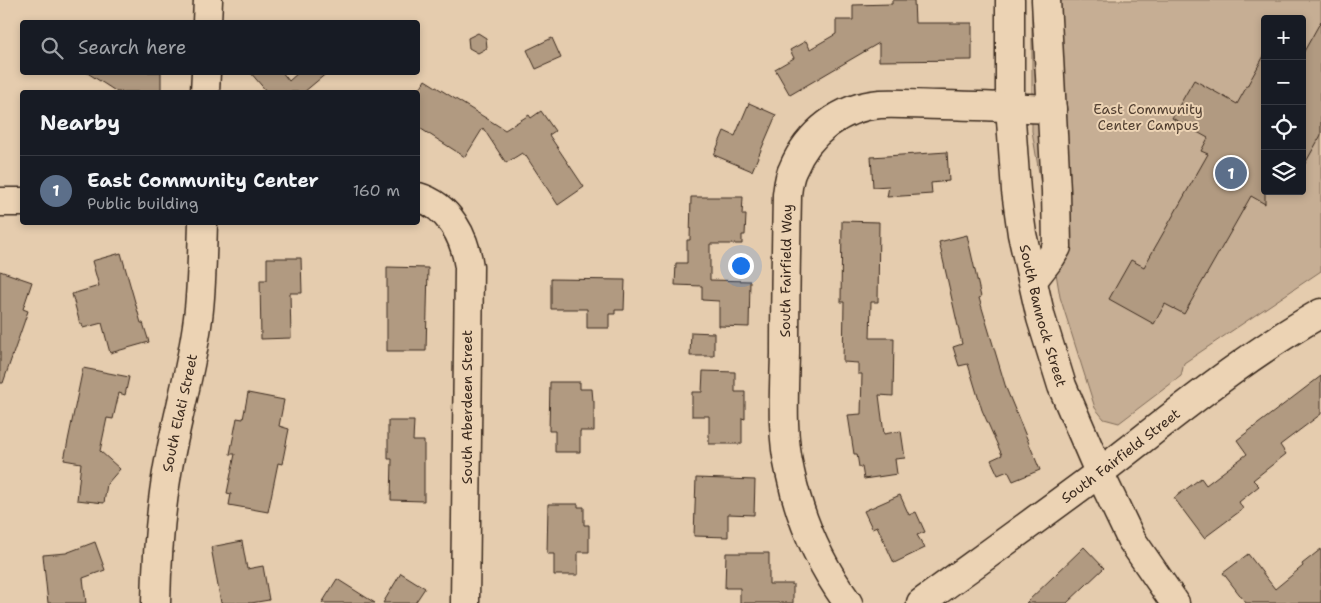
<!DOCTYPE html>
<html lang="en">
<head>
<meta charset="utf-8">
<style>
	:root { --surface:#171b24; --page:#20242c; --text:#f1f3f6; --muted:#9ea1a6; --line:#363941; --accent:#9f9995 }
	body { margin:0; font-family:"Shantell Sans",sans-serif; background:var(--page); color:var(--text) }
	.controls { position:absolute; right:15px; top:15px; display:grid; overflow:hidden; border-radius:5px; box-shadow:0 2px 8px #0003 }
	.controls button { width:45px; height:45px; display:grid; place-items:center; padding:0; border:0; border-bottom:1px solid var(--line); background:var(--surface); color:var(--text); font:25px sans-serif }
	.you { position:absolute; left:740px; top:265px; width:18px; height:18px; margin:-12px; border:4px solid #fff; border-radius:50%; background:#1a73e8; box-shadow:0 0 0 8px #1a73e833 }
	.badge { display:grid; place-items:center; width:32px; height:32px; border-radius:50%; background:var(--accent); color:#fff; font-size:16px; font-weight:700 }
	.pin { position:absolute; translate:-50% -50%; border:2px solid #fff; box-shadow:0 1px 5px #0006 }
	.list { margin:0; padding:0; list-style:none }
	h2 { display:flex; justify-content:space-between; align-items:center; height:65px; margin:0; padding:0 20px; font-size:21px }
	h2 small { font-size:16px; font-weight:400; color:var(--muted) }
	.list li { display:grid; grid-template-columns:32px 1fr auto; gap:15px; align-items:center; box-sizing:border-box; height:70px; padding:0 20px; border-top:1px solid var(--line) }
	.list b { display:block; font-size:19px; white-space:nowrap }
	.list p { margin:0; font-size:16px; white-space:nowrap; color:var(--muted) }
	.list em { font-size:16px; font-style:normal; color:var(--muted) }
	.icon { flex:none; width:28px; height:28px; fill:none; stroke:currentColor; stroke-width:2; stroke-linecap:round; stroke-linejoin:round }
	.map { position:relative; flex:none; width:1321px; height:603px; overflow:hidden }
	.search { position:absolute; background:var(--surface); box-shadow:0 2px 8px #0003; left:20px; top:20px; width:400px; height:55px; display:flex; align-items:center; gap:12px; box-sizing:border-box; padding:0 18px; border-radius:5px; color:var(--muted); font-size:19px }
	.panel { position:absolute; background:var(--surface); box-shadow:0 2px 8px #0003; left:20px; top:90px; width:400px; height:135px; border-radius:5px }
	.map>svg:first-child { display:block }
</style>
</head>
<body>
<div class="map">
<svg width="1321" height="603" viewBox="0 0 1321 603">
	<rect width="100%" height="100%" fill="#e5ccae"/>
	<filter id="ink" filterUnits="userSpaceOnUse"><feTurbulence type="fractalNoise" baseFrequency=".02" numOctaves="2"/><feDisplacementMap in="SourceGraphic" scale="10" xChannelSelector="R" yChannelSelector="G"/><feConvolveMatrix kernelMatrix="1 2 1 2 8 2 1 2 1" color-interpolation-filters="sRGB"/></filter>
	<g filter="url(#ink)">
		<path fill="#c6ae94" stroke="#806c59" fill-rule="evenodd" d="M1032,0H1321V271L1184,363L1181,376L1119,423L1104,419L1095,408L1060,297L1032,131ZM1265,19H1302V191H1265Z"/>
		<g fill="#b19a81" stroke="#3b2a1e">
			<path d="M892,0H914L915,23H972V60L879,61V43L790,95L775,69L794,58L790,50L806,41L810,49L836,34V20H853V5L892,4Z"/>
			<path d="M1321,21V135L1302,169V55Z"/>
			<path d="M478,33L486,38L487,48L478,53L469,48L468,38Z"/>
			<path d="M552,38L561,58L536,69L527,50Z"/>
			<path d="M1265,54V204L1251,196L1184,314L1165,304L1154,324L1109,299L1131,260L1144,267L1208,154L1201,151L1208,138L1172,118L1194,80L1237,104Z"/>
			<path d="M86,72H161V92H117Z"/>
			<path d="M250,72H282L289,81L299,72H328L304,92H267Z"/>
			<path d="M425,80L505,130L529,115L531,118L541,111L555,131L549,135L584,187L558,205L526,156L522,153L506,163L483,128L465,157L418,127V92Z"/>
			<path d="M749,103L776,115L752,171L714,155L724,131L735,136Z"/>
			<path d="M947,152L949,181L931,183L932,194L887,197L889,186L873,187L871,157Z"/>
			<path d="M691,197H743L742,215H746L745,235H742V244H710V280L750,281L749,327L719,326V301L702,300V286L675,285L676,263H687V240H690Z"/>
			<path d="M842,221L879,222L878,302H871L870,338H894L893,396L879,395L884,434L901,431L905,458L895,459L897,474L864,479L862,467H859L857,454H854L848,415L861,414L862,374H858V363L843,362L844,302H841Z"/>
			<path d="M967,235L981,297L979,298L1006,388L1040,470L1013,481L1008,471L998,475L991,460L1002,455L982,410L968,364L959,366L953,347L962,344L939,242Z"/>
			<path d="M121,253L141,323H143L149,342L110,353L102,323L83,328L82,324H80L72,294L99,286L92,261Z"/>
			<path d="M267,258H301L302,293H290L291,338L261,339L260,280H267Z"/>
			<path d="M387,267L428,268L426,351H387Z"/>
			<path d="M0,271L32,282L23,309L28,311L3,383H0Z"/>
			<path d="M551,279L625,280L624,310H615V314H609V328H587V309H551Z"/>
			<path d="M691,332L714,333V356H690Z"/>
			<path d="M83,368L129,377L125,395L119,393L113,419L107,418L100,451L120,469L107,484L104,503L77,500L81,463L64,460Z"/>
			<path d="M703,371L735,372V392H745V419L742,418V444H709V416H692V392H702Z"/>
			<path d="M1321,376V414L1280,445L1286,454L1253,480L1259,486L1239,502L1243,509L1204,538L1174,498L1201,478L1206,485L1247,454L1237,440Z"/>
			<path d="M550,382H580V389H592L593,401H594V431H580V452H555V431H549Z"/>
			<path d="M248,393L284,400L279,426L289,429L282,464L278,463L268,512L229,505L231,494L227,493L235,454H230L237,418L243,419Z"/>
			<path d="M388,421H414L413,441H424V501L391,500L392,459H388Z"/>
			<path d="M696,478L755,480L754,515L728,514V537L694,536Z"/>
			<path d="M900,495L909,515L916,512L925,532L917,535L925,548L894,563L877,526L872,528L864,511Z"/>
			<path d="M548,504H578V507H584V525H589V552H578V575H554V554H547Z"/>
			<path d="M242,541L247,569L263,566L269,600L251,603H221L211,547Z"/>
			<path d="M95,542L105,570L83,578L86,603H48L43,555L66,553Z"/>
			<path d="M1084,547L1104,568L1067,603H1026Z"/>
			<path d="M1321,549V603H1246L1223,573L1248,554L1275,589L1303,566L1302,564Z"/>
			<path d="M726,553H769V584H793V603H740V588H725Z"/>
			<path d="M401,573L425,588L415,603H383Z"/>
			<path d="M337,579L375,603H322Z"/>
		</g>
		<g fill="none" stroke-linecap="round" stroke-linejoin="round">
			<defs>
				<g id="minor">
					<path id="s1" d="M1010,0V106L1016,191L1022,234L1041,318L1062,386L1099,472L1131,539L1175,603"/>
					<path d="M207,22L208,0"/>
					<path d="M205,92L206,72"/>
					<path d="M418,197C449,206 465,237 469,267L465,603"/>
					<path d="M0,202H22"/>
					<path d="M1033,280L1051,257L1057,247L1056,191L1046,0"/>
					<path id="s2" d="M156,603C157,557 160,512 168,467C177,417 192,368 198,318C202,286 202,254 203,222"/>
					<path id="s3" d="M848,603C820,564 800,520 790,472C781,434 784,393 785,354C785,301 786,248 787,195C788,186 789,176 793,169C808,133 841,107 880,104C900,103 921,105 941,105C978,106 1015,107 1052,109"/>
					<path id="s4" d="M921,603C980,560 1040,517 1099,473C1172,417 1242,358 1321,313"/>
				</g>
			</defs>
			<use href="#minor" stroke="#3b2a1e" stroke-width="31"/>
			<use href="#minor" stroke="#ecd3b4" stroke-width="28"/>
		</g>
	</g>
	<g text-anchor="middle" stroke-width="4" stroke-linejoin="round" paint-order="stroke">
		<g font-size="14" fill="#503e30" stroke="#ecd3b4">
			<text x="1148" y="114">East Community<tspan x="1148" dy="16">Center Campus</tspan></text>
		</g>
		<g font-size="14" fill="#3b2a1e" stroke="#ecd3b4">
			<text dy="5" stroke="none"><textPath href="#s3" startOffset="346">South Fairfield Way</textPath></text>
			<text dy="5" stroke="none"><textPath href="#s1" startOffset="319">South Bannock Street</textPath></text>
			<text transform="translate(467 407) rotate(-90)" y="5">South Aberdeen Street</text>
			<text dy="5" stroke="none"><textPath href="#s2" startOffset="192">South Elati Street</textPath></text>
			<text dy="5" stroke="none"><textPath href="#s4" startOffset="248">South Fairfield Street</textPath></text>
		</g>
	</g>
</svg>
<div class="controls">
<button>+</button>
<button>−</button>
<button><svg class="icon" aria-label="locate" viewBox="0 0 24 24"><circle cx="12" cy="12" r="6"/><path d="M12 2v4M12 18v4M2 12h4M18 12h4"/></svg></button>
<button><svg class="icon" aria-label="layers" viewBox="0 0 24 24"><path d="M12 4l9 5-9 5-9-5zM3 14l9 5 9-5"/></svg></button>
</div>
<div class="you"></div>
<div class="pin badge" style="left:1231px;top:173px;background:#5c6f8a">1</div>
<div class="search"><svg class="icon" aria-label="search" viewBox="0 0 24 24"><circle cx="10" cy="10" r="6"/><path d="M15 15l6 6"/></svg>Search here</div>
<section class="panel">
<h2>Nearby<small></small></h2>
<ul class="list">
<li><span class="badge" style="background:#5c6f8a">1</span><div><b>East Community Center</b><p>Public building</p></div><em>160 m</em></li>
</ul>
</section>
</div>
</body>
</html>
